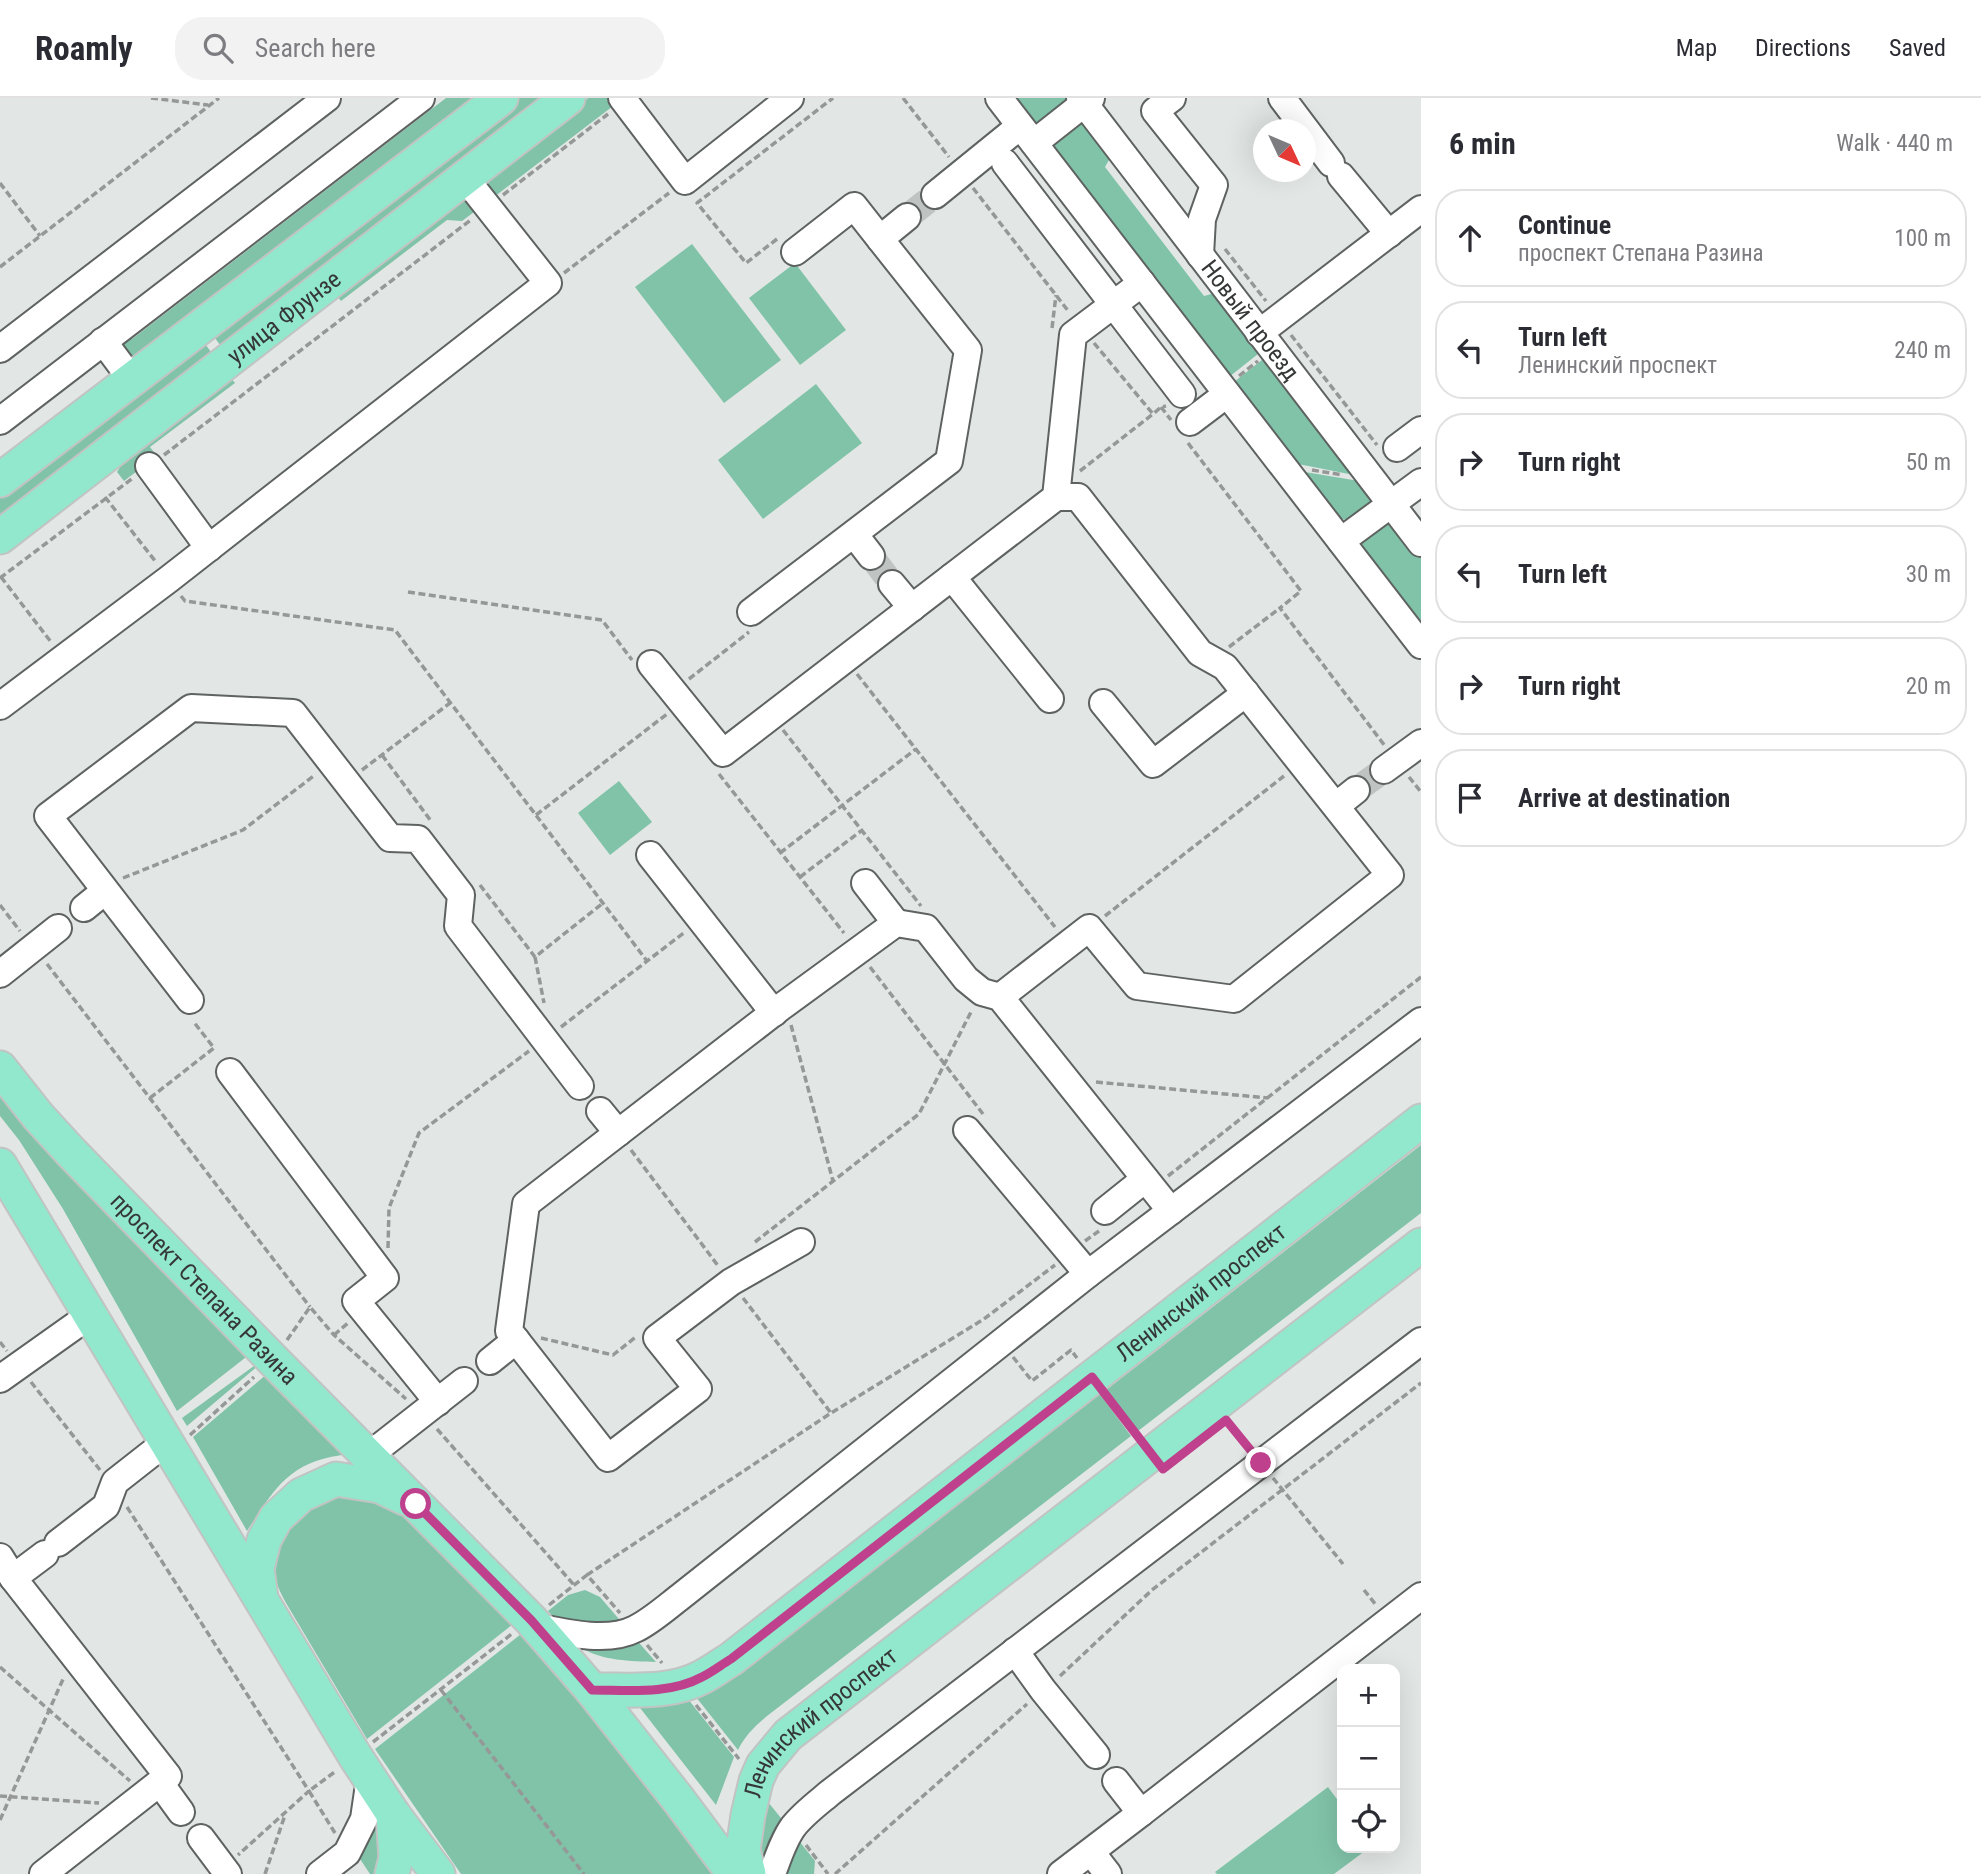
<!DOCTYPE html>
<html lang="en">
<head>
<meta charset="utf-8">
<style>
	:root { --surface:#fff; --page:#f2f2f3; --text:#2b2b33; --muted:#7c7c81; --line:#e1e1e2 }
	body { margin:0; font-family:"Roboto Condensed",sans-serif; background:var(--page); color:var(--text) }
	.controls { position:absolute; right:21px; bottom:21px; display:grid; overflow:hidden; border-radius:14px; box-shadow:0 7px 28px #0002 }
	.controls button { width:63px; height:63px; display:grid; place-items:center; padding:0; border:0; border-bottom:2px solid var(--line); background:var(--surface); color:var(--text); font:35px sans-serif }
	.compass { position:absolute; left:1253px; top:21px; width:63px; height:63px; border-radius:50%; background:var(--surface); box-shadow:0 7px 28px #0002; rotate:134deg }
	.stop { position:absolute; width:21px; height:21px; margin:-16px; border:5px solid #bf408d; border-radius:50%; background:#fff }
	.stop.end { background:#bf408d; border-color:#fff; box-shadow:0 2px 7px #0008 }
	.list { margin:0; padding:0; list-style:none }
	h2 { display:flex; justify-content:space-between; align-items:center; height:91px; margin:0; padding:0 28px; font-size:30px }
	h2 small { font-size:23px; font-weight:400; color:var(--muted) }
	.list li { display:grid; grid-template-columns:46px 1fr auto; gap:21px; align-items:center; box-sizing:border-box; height:98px; margin:0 14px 14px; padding:0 14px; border:2px solid var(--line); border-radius:28px }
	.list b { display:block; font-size:26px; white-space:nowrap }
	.list p { margin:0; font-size:23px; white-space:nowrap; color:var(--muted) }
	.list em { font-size:23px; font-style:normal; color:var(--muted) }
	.icon { flex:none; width:38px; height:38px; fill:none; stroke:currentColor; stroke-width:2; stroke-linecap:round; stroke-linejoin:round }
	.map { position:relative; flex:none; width:1421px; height:1776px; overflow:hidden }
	header { display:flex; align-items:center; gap:42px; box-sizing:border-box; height:98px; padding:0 35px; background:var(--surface); border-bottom:2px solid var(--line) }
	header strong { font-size:33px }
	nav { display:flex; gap:38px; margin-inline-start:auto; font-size:24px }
	.search { width:490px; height:63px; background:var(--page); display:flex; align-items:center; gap:18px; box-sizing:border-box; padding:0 24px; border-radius:28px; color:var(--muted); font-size:26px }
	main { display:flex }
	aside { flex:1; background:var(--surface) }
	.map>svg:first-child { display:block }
</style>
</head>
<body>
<header>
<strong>Roamly</strong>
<div class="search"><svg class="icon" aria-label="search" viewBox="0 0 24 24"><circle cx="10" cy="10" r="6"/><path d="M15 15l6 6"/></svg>Search here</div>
<nav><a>Map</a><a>Directions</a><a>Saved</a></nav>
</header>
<main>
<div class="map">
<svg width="1421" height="1776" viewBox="0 0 1421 1776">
	<rect width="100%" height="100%" fill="#e2e7e5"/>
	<g fill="#80c3a8">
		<path d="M446,0H475L135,260L122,259L118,235L124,231L132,241Z"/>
		<path d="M519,0H543L220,247L212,236Z"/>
		<path d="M588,0H612L617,5L494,99C489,91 486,84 491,75Z"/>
		<path d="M1009,0H1068L1066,7L1037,30Z"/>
		<path d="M1078,19L1113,55L1105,69L1204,198L1219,194L1263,252L1224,283L1047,52Z"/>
		<path d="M463,97L482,108L462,123L447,122L341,203L335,195Z"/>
		<path d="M692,146L781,262L724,305L635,189Z"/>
		<path d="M795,165L846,232L800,267L749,200Z"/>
		<path d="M203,243L211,254L0,417V399Z"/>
		<path d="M1267,258L1359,378L1288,364L1229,288Z"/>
		<path d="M229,278L235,285L150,349L157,358L124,383L117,374L131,351Z"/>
		<path d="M816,286L862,345L763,421L718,362Z"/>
		<path d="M1293,372L1365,384L1373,402L1370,407L1348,422L1340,421Z"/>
		<path d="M1383,419L1421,454V536L1358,449L1360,440Z"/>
		<path d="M619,683L652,724L610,757L578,715Z"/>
		<path d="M0,997L29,1034L250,1256L177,1313L63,1111L19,1042L0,1018Z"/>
		<path d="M1421,1047V1115L1138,1333L1106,1292Z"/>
		<path d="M258,1265L259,1267L187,1328L182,1320Z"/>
		<path d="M268,1275L350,1356C292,1362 277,1386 247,1433L193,1339Z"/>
		<path d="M1100,1296L1131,1338L767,1618C754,1629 745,1638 738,1652L692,1594L735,1576Z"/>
		<path d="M341,1395L388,1399L517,1523L367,1641L286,1505C282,1497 277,1489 276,1480C274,1457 288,1426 307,1413C317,1406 330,1401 341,1395Z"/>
		<path d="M585,1492L600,1499L624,1527L559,1525L548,1513L568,1497Z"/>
		<path d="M525,1533L716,1776H461L375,1651Z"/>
		<path d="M633,1538L656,1564C631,1563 601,1563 580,1549Z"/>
		<path d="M684,1596L734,1659L716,1707L637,1606Z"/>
		<path d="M1328,1689L1342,1708V1750H1369L1334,1776H1217L1215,1774Z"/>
		<path d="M760,1694L785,1725L768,1776L753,1747Z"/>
		<path d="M373,1712L383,1742L377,1776H370L356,1755Z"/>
		<path d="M796,1739L815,1763L814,1776H779Z"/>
	</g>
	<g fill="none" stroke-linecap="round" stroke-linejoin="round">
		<g stroke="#bfc4c2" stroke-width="26" stroke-dasharray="26 13" stroke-linecap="butt">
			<path d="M907,119L935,97"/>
			<path d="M871,458L892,486"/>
			<path d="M1356,692L1384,672"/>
		</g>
		<defs>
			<g id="minor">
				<path d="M622,0L685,83L790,0"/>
				<path d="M999,0L1421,547"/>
				<path id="s1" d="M1080,0L1421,445"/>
				<path d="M1172,0L1155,13L1214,87L1202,121L1200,157"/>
				<path d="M1282,0L1331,65"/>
				<path d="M1034,45L1091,0"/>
				<path d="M1005,65L1182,296"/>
				<path d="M1341,78L1389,136"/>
				<path d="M935,97L1020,28"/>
				<path d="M795,154L854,108L880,141L907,119"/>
				<path d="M1259,235L1421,111"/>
				<path d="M103,243L132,282"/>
				<path d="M0,251L327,0"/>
				<path d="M0,323L421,0"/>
				<path d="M1190,324L1227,296"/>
				<path d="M1397,350L1421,332"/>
				<path d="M149,368L209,450"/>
				<path d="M854,436L871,458"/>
				<path d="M1341,443L1421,384"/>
				<path d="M952,479L1050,601"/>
				<path d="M892,486L912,510"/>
				<path d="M751,514L949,363L968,252L880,141"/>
				<path d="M651,566L723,655L1056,399L1073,237L1142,185"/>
				<path d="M1103,605L1153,666L1246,595"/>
				<path d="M0,608L169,481L548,185L465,80"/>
				<path d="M1384,672L1421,645"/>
				<path d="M1336,708L1356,692"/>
				<path d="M650,757L774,915"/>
				<path d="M865,785L896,825"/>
				<path d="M84,810L105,793"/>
				<path d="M0,876L58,830"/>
				<path d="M1000,899L1089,830L1137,888L1234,901L1390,777L1225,569L1200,555L1078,399H1056"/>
				<path d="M190,902L48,718L191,610L293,615L390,740L418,741L461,797L458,828L580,988"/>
				<path d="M230,974L385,1180L356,1203L438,1304"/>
				<path d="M600,1013L618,1035"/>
				<path d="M967,1032L1088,1176"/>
				<path d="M1105,1113L1145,1081"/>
				<path d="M801,1144L731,1184L657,1240L698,1291L608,1360L509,1233L526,1106L781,909L896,825L926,830L966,881L982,894L1000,899L1171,1113"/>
				<path d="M490,1263L516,1242"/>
				<path d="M0,1281L90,1217"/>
				<path d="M368,1358L464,1283"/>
				<path d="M58,1445L106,1408L115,1384L166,1344"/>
				<path d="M0,1459L13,1480"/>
				<path d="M537,1529C566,1535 608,1545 635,1531C650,1524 667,1509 680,1499L1088,1176L1421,923"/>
				<path d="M1015,1553L1043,1592L1096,1657"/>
				<path d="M1116,1683L1141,1715L1421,1498"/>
				<path d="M160,1685L181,1714"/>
				<path d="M201,1740L228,1776"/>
				<path d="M1091,1754L1108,1776"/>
				<path d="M43,1776L168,1678L13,1480L45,1456"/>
				<path d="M320,1776L347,1755L364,1721L370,1680"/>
				<path d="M772,1776C778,1760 783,1743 793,1729C803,1716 818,1705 831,1694L1421,1243"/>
				<path d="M1061,1776L1141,1715"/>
			</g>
			<g id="major">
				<path d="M0,382L501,0"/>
				<path id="s2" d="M0,439L568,0"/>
				<path id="s3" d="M0,970L38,1018L70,1053L273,1262L531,1522L592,1592L678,1701L734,1776"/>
				<path d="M0,1067L355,1658L393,1716L438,1776"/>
				<path d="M261,1501L257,1470L264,1442L276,1420L301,1397L336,1381L380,1388L405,1400"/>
				<path id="s4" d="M592,1592C627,1591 669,1597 702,1579C712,1574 721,1567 731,1561L1421,1023"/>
				<path d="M392,1776L396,1760L393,1716"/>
				<path id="s5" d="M749,1776L743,1752L748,1717L756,1683L763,1667L788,1637L1421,1147"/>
			</g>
		</defs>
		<use href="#minor" stroke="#5e6361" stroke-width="30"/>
		<use href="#major" stroke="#c2c3c3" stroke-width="37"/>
		<g stroke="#959897" stroke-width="3.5" stroke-dasharray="7 3.5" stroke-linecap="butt">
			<path d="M151,0L208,7"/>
			<path d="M903,0L949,59"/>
			<path d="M0,85L40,138"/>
			<path d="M973,90L1069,214"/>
			<path d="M503,97L608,16"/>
			<path d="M777,141L746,165L697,105L833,0"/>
			<path d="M1225,151L1266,203"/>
			<path d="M0,169L219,0"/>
			<path d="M564,175L669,95"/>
			<path d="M1052,230L1056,197"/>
			<path d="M1291,237L1377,347"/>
			<path d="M1094,245L1153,316L1161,309L1166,308"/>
			<path d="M1239,278L1258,263"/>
			<path d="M1161,309L1171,322"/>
			<path d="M1188,345L1301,493L1280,510L1385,648"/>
			<path d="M164,357L472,121"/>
			<path d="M1312,372L1343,377"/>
			<path d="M1080,373L1153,316"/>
			<path d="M105,399L156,464"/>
			<path d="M1,479L51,544"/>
			<path d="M0,480L133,380"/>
			<path d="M408,494L602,522L632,562"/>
			<path d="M181,498L185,503L395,532L647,863"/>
			<path d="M1229,549L1280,510"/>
			<path d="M857,576L1055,829"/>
			<path d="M689,581L749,534"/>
			<path d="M783,632L921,808"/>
			<path d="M382,657L431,723"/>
			<path d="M362,672L450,605"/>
			<path d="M719,676L844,835"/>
			<path d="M1409,679L1421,694"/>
			<path d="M536,717L667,616"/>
			<path d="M780,755L916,651"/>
			<path d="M800,779L861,733"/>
			<path d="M123,780L243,732L315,677"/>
			<path d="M480,787L535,859L603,805"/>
			<path d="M0,807L20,833"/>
			<path d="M1105,818L1284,678"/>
			<path d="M535,859L544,905"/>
			<path d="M47,866L310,1209"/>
			<path d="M870,869L983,1016"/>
			<path d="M791,927L833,1083"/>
			<path d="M561,929L685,834"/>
			<path d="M1096,984L1268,1000"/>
			<path d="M150,1000L214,950L193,923"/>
			<path d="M631,1052L719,1169"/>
			<path d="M1168,1078L1421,879"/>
			<path d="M1085,1143L1099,1133"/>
			<path d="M755,1144L919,1016L972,912"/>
			<path d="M388,1150L389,1110L419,1035L529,953"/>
			<path d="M743,1200L831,1315"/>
			<path d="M334,1237L348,1225"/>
			<path d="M541,1240L613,1257L637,1238"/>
			<path d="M287,1242L310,1209L334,1237L406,1301"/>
			<path d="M0,1244L7,1253"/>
			<path d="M1013,1259L1032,1283L1071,1252L1077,1260"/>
			<path d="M31,1284L100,1372"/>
			<path d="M1107,1299L1137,1337"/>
			<path d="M1229,1326L1248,1350"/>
			<path d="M437,1331L574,1487"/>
			<path d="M190,1337L254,1279"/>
			<path d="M1273,1380L1343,1466"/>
			<path d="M127,1409L309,1693L238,1757"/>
			<path d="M587,1477L831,1315L984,1221L1055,1167"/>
			<path d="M1364,1492L1376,1507"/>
			<path d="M549,1507L587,1477L620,1515"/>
			<path d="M647,1547L662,1565"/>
			<path d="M0,1569L130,1683"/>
			<path d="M1060,1578L1152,1492L1421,1285"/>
			<path d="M441,1592L584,1776"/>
			<path d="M696,1607L739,1661"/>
			<path d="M373,1644L513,1535"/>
			<path d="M0,1698L99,1705"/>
			<path d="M0,1722L64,1579"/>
			<path d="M335,1735L309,1693L336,1673"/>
			<path d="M806,1747L828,1776"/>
			<path d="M265,1776L285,1717"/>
			<path d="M835,1776L1027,1606"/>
		</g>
		<use href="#minor" stroke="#fff" stroke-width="26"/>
		<use href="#major" stroke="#92e8cc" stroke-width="33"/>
	</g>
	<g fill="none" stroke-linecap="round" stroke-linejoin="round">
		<path stroke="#bf408d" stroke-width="9" d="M416,1406L531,1522L592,1592C627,1592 669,1597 702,1579C712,1574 721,1567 731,1561L1092,1279L1163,1371L1226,1322L1261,1365"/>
	</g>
	<g text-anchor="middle" stroke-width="5" stroke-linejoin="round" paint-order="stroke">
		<g font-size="24" fill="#353736" stroke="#eff4f2">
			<text dy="8" stroke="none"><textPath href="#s2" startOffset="359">улица Фрунзе</textPath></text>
			<text dy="8" stroke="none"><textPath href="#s1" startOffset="280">Новый проезд</textPath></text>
			<text dy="8" stroke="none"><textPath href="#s3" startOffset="301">проспект Степана Разина</textPath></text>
			<text dy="8" stroke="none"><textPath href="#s4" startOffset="742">Ленинский проспект</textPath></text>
			<text dy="8" stroke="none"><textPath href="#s5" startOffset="182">Ленинский проспект</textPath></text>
		</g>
	</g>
</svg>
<div class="controls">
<button>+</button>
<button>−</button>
<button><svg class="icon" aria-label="locate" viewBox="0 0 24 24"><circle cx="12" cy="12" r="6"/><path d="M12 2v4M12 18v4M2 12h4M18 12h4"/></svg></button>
</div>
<svg class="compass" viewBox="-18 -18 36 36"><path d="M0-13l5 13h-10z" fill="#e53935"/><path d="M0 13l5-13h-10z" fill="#7c7c81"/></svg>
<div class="stop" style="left:416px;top:1406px"></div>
<div class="stop end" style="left:1261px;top:1365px"></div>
</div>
<aside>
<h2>6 min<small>Walk · 440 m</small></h2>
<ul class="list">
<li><svg class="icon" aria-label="ahead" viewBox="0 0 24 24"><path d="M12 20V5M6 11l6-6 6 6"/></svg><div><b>Continue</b><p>проспект Степана Разина</p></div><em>100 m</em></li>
<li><svg class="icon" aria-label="left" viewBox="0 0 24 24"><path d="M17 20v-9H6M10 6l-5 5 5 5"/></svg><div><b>Turn left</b><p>Ленинский проспект</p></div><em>240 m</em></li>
<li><svg class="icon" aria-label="right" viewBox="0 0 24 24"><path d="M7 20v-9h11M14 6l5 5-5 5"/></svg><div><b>Turn right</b></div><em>50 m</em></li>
<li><svg class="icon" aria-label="left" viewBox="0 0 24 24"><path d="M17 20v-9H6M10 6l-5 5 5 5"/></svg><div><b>Turn left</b></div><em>30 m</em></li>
<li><svg class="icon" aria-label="right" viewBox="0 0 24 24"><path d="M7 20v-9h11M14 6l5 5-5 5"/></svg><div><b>Turn right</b></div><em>20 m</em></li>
<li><svg class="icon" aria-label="arrive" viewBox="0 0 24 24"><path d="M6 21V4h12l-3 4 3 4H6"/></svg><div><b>Arrive at destination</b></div></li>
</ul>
</aside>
</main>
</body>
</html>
